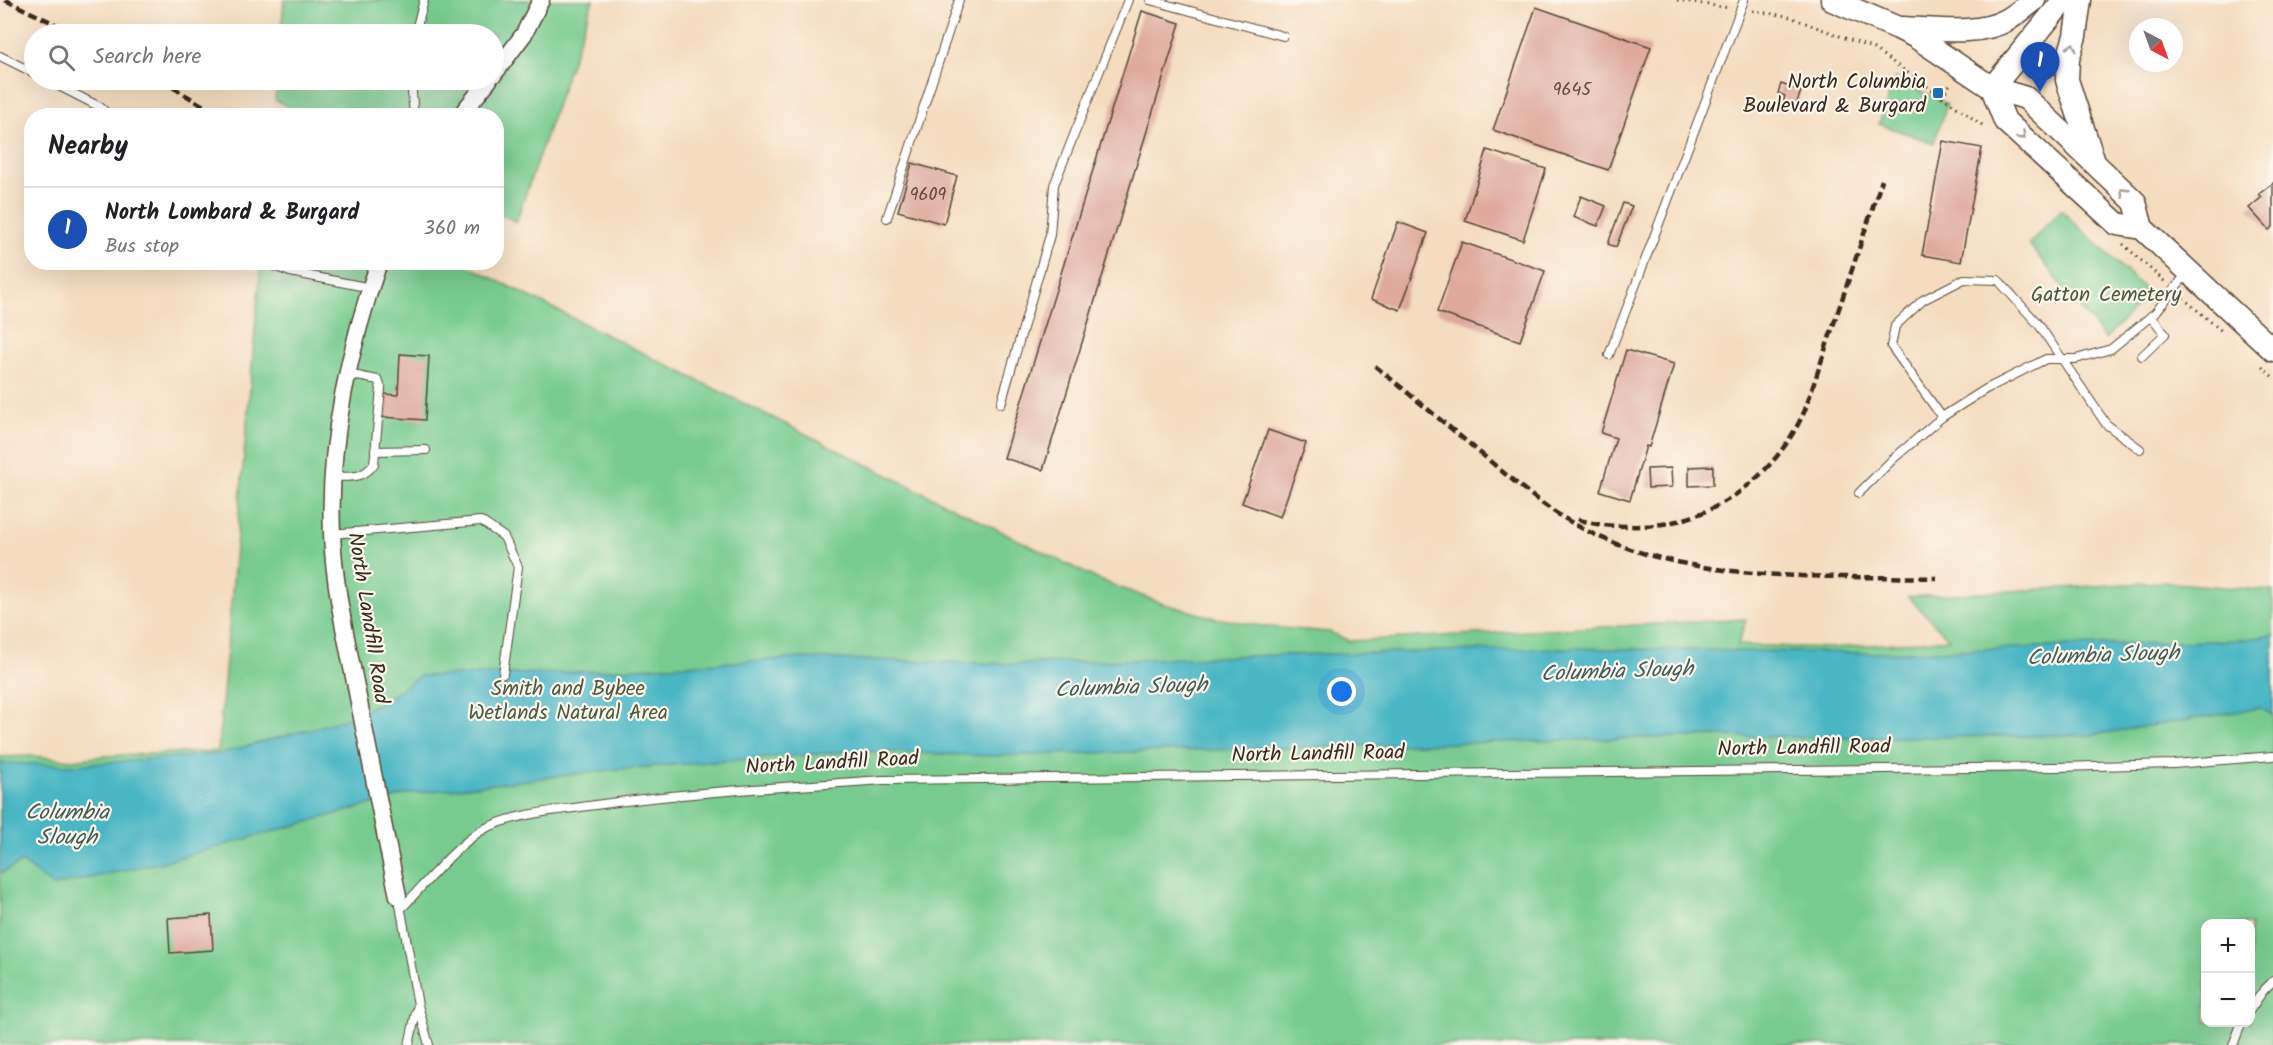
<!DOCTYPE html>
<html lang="en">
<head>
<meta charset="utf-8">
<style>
	:root { --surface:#fff; --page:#f6f6f6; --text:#202124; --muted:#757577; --line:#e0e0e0; --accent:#111827 }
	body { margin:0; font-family:Kalam,sans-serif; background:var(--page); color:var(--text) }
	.controls { position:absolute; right:18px; bottom:18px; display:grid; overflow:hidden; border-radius:12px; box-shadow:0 6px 24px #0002 }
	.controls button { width:54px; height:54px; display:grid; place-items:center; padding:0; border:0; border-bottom:2px solid var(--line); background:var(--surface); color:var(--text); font:30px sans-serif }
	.compass { position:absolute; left:2129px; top:18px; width:54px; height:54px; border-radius:50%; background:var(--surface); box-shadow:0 6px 24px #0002; rotate:139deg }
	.you { position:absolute; left:1342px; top:692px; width:21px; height:21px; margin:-15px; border:4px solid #fff; border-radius:50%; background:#1a73e8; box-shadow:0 0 0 9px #1a73e833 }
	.badge { display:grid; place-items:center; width:39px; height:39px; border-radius:50%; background:var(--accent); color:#fff; font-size:20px; font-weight:700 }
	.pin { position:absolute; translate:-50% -50px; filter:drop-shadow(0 2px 3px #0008) }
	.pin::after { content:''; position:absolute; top:32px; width:21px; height:18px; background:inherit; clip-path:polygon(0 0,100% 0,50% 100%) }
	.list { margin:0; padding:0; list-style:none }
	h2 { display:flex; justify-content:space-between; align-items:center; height:78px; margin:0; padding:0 24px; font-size:26px }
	h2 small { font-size:20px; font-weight:400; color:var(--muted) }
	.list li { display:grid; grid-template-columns:39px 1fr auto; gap:18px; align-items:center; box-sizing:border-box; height:84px; padding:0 24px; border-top:2px solid var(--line) }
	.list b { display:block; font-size:22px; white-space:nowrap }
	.list p { margin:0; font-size:20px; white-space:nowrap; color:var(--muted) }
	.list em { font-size:20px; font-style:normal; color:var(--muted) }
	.icon { flex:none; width:33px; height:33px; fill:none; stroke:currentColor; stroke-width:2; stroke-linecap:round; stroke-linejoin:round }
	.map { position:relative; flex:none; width:2273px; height:1045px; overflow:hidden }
	.search { position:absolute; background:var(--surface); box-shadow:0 6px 24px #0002; left:24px; top:24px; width:480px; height:66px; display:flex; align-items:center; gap:15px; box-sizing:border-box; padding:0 21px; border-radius:33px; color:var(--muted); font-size:22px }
	.panel { position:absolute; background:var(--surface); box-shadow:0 6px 24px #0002; left:24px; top:108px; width:480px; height:162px; border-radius:24px }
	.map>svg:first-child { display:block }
</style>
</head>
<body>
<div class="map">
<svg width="2273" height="1045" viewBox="0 0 2273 1045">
	<rect width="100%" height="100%" fill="#fbf7ec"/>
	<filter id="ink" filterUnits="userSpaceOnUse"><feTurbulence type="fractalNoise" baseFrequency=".0167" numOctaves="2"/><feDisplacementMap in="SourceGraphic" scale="12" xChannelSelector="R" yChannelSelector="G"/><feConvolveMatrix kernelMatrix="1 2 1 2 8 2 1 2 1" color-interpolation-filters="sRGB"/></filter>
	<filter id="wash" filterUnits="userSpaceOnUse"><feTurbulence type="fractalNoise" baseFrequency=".008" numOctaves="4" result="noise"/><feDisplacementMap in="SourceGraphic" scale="24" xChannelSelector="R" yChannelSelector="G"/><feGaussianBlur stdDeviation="1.35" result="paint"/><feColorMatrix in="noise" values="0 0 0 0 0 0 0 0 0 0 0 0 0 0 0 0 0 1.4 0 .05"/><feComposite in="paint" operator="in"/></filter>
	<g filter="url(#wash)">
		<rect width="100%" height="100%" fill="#f4dcbe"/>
		<g fill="#77cb8f" stroke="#597a56" stroke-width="1.5" fill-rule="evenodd">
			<path d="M284,0H593L516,222L497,212L496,116L305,115L275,100L277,80H494V34H281Z"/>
			<path d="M1895,78L1947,104L1934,143L1879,124Z"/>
			<path d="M2061,210L2149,293L2105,339L2029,244Z"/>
			<path d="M261,263H462L1097,579L1161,603L1215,618L1269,627L1330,632L1349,641L1746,619L1738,645L1831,648L1949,639L1908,597L2162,582L2273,591V1045H0V757L32,756L72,760L105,756L218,751ZM2206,924H2250V1022H2206Z"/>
		</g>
		<path fill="#49b6c4" stroke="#427071" stroke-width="1.5" d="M2273,635V715L2260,708L2093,735L1856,738L1713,736L993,756L855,751L619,769L408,794L167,861L53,886L22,862L0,874V763L74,765L218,754L343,720L386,700L419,676L555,673L803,658L1014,664L1240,656L1563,648L1874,653L2239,640Z"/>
		<g id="blocks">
			<g fill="#dfa99d">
				<path d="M1536,7L1651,47L1608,170L1493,130Z"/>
				<path d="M1142,11L1180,23L1043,470L1004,458Z"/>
				<path d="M1781,84L1801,91L1795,108L1783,104L1785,96L1778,93Z"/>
				<path d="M1943,141L1982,148L1961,262L1922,255Z"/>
				<path d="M1487,150L1546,169L1523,240L1465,221Z"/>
				<path d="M912,163L957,176L944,224L898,211Z"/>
				<path d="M2273,183V227L2269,230L2249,208L2262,197L2259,194Z"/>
				<path d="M1581,196L1606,206L1598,226L1573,217Z"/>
				<path d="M1623,203L1632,206L1616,247L1608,244Z"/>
				<path d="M1398,222L1428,233L1400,310L1371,299Z"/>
				<path d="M1462,242L1545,271L1520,341L1437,312Z"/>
				<path d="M1626,350L1674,364L1649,447L1646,446L1630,500L1600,491L1616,438L1601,433Z"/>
				<path d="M400,354L429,356L425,420L382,417L383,394L398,395Z"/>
				<path d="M1268,430L1306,443L1280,517L1242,503Z"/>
				<path d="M1713,466V485L1689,486V467Z"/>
				<path d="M1671,468L1672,487L1648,488L1647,469Z"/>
				<path d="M211,915L213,950L170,953L168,918Z"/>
			</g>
		</g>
	</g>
	<g filter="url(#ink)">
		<use href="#blocks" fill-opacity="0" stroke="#574536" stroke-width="1.5"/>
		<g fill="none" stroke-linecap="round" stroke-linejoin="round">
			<defs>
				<g id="service">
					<path d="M1150,0L1283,36"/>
					<path d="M415,34L424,0"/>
					<path d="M0,56L34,73"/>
					<path d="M47,80L100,107L110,116"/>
					<path d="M411,80L414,116"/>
					<path d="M887,218L959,0"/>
					<path d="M263,262L290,272L371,288"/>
					<path d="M1609,355L1744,0"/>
					<path d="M2142,356L2165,334L2151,316"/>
					<path d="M1001,404L1050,235L1054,185L1128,0"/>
					<path d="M1942,417L1891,346L1895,326L1923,300L1964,279L1998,280L2039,325L2106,424L2140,449"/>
					<path d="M375,451L426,450"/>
					<path d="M333,477C351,476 362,480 374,464L381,388L378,380L347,374"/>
					<path d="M1859,493L1893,459L1942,417L1986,389L2046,359H2076L2111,349L2155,313L2188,272"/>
					<path d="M332,534L481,521L504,537L518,567L503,674"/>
					<path d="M400,905L418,1005L429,1045"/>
					<path d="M401,909C423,886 459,842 486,828C518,813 555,811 588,806C686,792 785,787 884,780L2057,767L2174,764L2273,756"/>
					<path d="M2250,1010L2263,991L2273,981"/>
					<path d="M409,1045L417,1008"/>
					<path d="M2233,1045L2242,1022"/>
				</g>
				<g id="minor">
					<path d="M494,74L524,34L541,0"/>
					<path d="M460,116L489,80"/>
					<path d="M379,262C349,349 328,442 332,534C334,584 345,633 355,682C369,753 383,825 398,896"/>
				</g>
				<g id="secondary">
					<path d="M1832,0L1898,28L1916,37L1992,88L2026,98L2135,202L2142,228L2273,350"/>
					<path d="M2080,0L2075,36L2068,59L2067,80L2093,159"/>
					<path d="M1903,28C1935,29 1978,36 2007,20C2017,14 2025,7 2034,0"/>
					<path d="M1992,88L2005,121L2117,224L2142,228"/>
					<path d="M1992,88L2064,0"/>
				</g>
			</defs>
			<use href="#service" stroke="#574536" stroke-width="10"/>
			<use href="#minor" stroke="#574536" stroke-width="19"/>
			<use href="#secondary" stroke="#574536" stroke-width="25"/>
			<g stroke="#574536" stroke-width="3" stroke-dasharray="1.5 4.5" stroke-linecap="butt">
				<path d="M1677,0L1729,8"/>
				<path d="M1753,11L1787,16L1874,49L1985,127"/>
				<path d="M2028,71L2039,83"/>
				<path d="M1942,96L1951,83"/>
				<path d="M2123,244L2165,282"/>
				<path d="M2183,298L2224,333"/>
				<path d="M2262,367L2273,377"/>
			</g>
			<use href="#service" stroke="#fff" stroke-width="8"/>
			<use href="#minor" stroke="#fff" stroke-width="16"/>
			<use href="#secondary" stroke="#fff" stroke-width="22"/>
			<g stroke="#3b2a1e" stroke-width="4.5" stroke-dasharray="9 4.5" stroke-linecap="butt">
				<path d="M5,0L76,34"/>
				<path d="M161,80L220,116"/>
				<path d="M1375,366C1412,396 1448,426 1484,456C1510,478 1535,500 1564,518C1675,586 1811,575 1937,578"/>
				<path d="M1578,519C1594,525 1611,526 1628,526C1707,529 1774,480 1805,410L1882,180"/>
			</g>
		</g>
		<defs><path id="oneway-chevron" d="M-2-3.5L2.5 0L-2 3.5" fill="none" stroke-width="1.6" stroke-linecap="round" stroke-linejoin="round" transform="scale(1.5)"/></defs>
		<g stroke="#a79f9a">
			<use href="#oneway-chevron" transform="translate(2072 47) rotate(-74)"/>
			<use href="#oneway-chevron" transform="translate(2022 136) rotate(43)"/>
			<use href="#oneway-chevron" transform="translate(2124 192) rotate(-136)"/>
		</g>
	</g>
	<rect fill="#1f6fb2" stroke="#fbf7ec" stroke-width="2" x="1932" y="87" width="12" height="12" rx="3"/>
	<g text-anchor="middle" stroke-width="4.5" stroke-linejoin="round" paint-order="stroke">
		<g font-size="18" fill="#644a3e">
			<text x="1572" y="95">9645</text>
			<text x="928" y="200">9609</text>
		</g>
		<g font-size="21" fill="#3b2a1e" stroke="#fbf7ec" text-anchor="end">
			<text x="1926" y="88">North Columbia<tspan x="1926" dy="24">Boulevard &amp; Burgard</tspan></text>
		</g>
		<g font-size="21" fill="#4d5a40" stroke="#fbf7ec">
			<text x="2106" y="301">Gatton Cemetery</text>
			<text x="568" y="695">Smith and Bybee<tspan x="568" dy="24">Wetlands Natural Area</tspan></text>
		</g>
		<g font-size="21" fill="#3b2a1e" stroke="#fbf7ec">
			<text transform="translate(369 618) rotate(81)" y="7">North Landfill Road</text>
			<text transform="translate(1804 747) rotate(-1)" y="7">North Landfill Road</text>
			<text transform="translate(1318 753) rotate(-1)" y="7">North Landfill Road</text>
			<text transform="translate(832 762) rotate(-3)" y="7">North Landfill Road</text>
		</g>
		<g font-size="22" font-style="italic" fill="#405b58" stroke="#fbf7ec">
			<text transform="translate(2103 654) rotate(-2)" y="8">Columbia Slough</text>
			<text transform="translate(1617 670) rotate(-2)" y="8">Columbia Slough</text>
			<text transform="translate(1131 686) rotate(-2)" y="8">Columbia Slough</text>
			<text x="67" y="819">Columbia<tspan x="67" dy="25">Slough</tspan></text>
		</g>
	</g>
</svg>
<div class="controls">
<button>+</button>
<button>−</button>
</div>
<svg class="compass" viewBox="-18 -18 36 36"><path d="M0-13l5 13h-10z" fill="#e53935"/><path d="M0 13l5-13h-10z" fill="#757577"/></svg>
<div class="you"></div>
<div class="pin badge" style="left:2040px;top:92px;background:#1a4fb4">1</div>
<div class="search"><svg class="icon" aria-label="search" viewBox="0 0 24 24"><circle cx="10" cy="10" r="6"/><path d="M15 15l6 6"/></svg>Search here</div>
<section class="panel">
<h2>Nearby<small></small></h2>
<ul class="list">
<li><span class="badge" style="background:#1a4fb4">1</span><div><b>North Lombard &amp; Burgard</b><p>Bus stop</p></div><em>360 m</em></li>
</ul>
</section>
</div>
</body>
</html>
